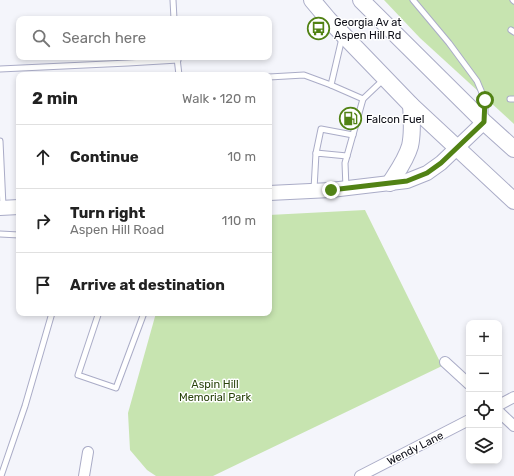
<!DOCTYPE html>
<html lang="en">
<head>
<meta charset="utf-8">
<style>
	:root { --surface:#fff; --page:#f2f2f2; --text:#222; --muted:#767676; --line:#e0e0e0 }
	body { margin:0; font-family:Rubik,sans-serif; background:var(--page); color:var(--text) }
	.controls { position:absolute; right:12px; bottom:12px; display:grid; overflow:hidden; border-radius:8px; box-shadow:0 2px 6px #0003 }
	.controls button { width:36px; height:36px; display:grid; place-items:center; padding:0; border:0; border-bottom:1px solid var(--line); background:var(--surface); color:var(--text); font:20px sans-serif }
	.stop { position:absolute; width:12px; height:12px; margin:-9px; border:3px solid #518214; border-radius:50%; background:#fff }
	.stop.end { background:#518214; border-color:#fff; box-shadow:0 1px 4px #0008 }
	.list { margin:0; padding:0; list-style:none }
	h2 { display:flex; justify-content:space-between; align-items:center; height:52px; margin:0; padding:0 16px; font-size:17px }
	h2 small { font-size:13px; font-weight:400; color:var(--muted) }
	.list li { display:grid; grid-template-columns:26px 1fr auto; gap:12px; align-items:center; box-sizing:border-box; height:64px; padding:0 16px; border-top:1px solid var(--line) }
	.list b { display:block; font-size:15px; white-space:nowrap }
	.list p { margin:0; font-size:13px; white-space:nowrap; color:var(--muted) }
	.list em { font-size:13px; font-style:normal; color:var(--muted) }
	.icon { flex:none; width:22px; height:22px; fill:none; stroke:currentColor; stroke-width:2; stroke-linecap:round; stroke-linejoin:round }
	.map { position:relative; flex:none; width:514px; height:476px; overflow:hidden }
	.search { position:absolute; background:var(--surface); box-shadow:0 2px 6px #0003; left:16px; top:16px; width:256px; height:44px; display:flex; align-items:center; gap:10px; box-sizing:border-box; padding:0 14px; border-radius:8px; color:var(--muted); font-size:15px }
	.panel { position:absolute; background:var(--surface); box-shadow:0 2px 6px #0003; left:16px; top:72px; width:256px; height:244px; border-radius:8px }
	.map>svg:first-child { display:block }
</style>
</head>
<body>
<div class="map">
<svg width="514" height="476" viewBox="0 0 514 476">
	<rect width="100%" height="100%" fill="#f4f5fb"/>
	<g fill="#c7e4b0">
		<path d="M384,0H514V124L420,38Z"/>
		<path d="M365,210L442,366L213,476H156L147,470L130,450L128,413L156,313H269V215Z"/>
	</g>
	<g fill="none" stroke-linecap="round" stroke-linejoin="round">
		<defs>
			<g id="lane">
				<path d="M173,0L174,19"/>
				<path d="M413,0L449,43L477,81L485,100V117"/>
				<path d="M513,0L514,1"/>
				<path d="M511,30L514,32"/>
				<path d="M342,38L331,85L363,99L383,80"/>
				<path d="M177,58L179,75"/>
				<path d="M0,69L128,63L178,60"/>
				<path d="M269,77L304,75L331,85"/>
				<path d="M510,99H514"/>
				<path d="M0,141L3,206"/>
				<path d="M316,153L321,129L353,135"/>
				<path d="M346,188L345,163L363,99"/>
				<path d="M314,189L316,153L347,156"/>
				<path d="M0,234L19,235"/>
				<path d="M98,315L78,375L116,388L144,313"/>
				<path d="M1,476L25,406L52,313"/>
			</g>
			<g id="street">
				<path d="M445,362L469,384"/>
				<path d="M499,405L514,397"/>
				<path d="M499,412L514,426"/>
				<path d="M84,476L88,452"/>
				<path d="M360,476L469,420"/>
			</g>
			<g id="secondary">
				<path d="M269,193L331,190L407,181L427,173L441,163L484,122"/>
				<path d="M0,208L19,207"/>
			</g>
			<g id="primary">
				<path d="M312,0L328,19L411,105L514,201"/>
				<path d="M361,0L484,122L514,149"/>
				<path d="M390,183C397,172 406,160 410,146C413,133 412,118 411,105"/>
			</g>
		</defs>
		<use href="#lane" stroke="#aaacc7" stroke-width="7"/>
		<use href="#street" stroke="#aaacc7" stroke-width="12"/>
		<use href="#secondary" stroke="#aaacc7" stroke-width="16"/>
		<use href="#primary" stroke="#aaacc7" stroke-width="18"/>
		<use href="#lane" stroke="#fff" stroke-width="5"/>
		<use href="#street" stroke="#fff" stroke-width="10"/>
		<use href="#secondary" stroke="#fff" stroke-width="14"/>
		<use href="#primary" stroke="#fff" stroke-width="16"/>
	</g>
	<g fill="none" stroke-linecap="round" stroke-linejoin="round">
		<path stroke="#518214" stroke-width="5" d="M331,190L407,181L427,173L441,163L484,122L485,100"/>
	</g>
	<defs>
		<symbol id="bus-ring" viewBox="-11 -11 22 22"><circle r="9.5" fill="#fff" stroke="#518214" stroke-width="1.5"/><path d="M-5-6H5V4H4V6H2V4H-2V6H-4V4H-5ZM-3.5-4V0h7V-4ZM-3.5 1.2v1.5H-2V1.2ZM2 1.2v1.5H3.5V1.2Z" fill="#518214"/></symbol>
		<symbol id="fuel-ring" viewBox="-11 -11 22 22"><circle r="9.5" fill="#fff" stroke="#518214" stroke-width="1.5"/><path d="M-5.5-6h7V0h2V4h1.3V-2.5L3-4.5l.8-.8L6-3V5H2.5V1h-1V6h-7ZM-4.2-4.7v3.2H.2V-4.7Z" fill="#518214"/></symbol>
	</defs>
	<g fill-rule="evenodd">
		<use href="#bus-ring" x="306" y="16" width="25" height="25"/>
		<use href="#fuel-ring" x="338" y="106" width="25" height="25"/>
	</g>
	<g text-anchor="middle" stroke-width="3" stroke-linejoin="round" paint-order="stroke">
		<g font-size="11" fill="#0d0e17" stroke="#fff" text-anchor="start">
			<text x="334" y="26">Georgia Av at<tspan x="334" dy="13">Aspen Hill Rd</tspan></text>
			<text x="366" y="123">Falcon Fuel</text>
		</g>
		<g font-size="11" fill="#29430b" stroke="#fff">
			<text x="215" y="388">Aspin Hill<tspan x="215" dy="13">Memorial Park</tspan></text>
		</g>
		<g font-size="11" fill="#0d0e17" stroke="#fff">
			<text transform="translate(415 448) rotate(-27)" y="4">Wendy Lane</text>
		</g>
	</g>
</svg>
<div class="controls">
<button>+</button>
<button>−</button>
<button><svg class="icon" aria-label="locate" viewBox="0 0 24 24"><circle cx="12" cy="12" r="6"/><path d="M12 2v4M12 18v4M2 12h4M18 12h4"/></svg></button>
<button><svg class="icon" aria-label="layers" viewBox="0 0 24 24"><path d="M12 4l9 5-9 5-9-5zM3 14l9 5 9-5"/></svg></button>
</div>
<div class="stop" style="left:485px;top:100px"></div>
<div class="stop end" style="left:331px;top:190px"></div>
<div class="search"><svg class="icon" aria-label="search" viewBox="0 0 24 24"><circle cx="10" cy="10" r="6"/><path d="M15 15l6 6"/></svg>Search here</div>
<section class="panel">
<h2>2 min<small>Walk · 120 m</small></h2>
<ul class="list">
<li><svg class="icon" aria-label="ahead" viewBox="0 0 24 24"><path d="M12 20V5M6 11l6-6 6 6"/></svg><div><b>Continue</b></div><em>10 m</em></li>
<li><svg class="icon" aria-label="right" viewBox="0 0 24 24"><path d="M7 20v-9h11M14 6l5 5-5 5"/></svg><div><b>Turn right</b><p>Aspen Hill Road</p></div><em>110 m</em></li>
<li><svg class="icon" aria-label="arrive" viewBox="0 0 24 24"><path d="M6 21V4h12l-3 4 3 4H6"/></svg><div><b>Arrive at destination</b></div></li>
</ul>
</section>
</div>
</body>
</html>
